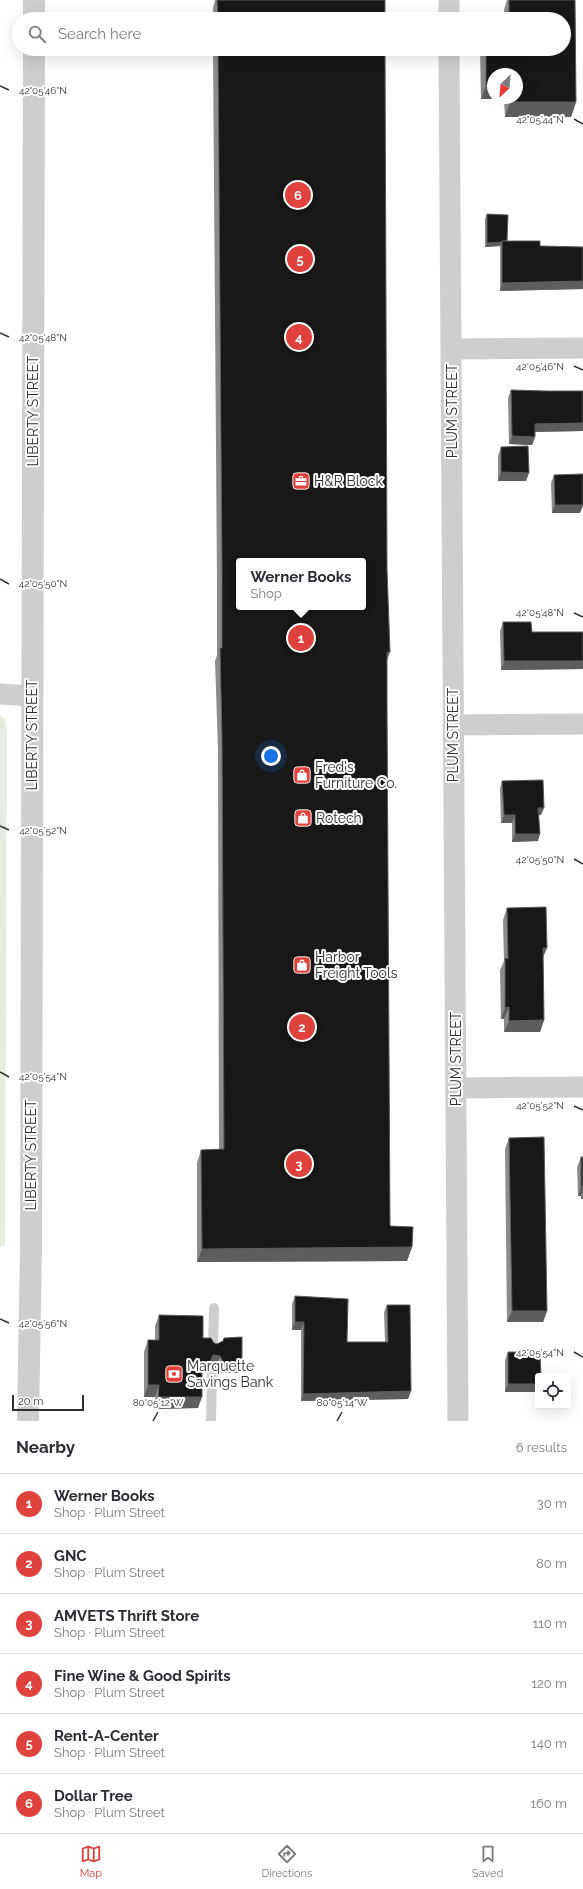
<!DOCTYPE html>
<html lang="en">
<head>
<meta charset="utf-8">
<style>
	:root { --surface:#fff; --page:#f7f7f7; --text:#2b2b33; --muted:#7c7c81; --line:#e1e1e2; --accent:#df423c }
	body { margin:0; font-family:Raleway,sans-serif; background:var(--page); color:var(--text) }
	.controls { position:absolute; right:12px; bottom:12px; display:grid; overflow:hidden; border-radius:4px; box-shadow:0 4px 16px #0002 }
	.controls button { width:36px; height:36px; display:grid; place-items:center; padding:0; border:0; border-bottom:1px solid var(--line); background:var(--surface); color:var(--text); font:20px sans-serif }
	.compass { position:absolute; left:487px; top:68px; width:36px; height:36px; border-radius:50%; background:var(--surface); box-shadow:0 4px 16px #0002; rotate:206deg }
	.scale { position:absolute; left:12px; bottom:10px; width:72px; box-sizing:border-box; padding-left:4px; border:2px solid #313131; border-top:0; font-size:11px; line-height:14px; white-space:nowrap; color:#313131; -webkit-text-stroke:3px #fff; paint-order:stroke }
	.you { position:absolute; left:271px; top:756px; width:14px; height:14px; margin:-10px; border:3px solid #fff; border-radius:50%; background:#1a73e8; box-shadow:0 0 0 6px #1a73e833 }
	.badge { display:grid; place-items:center; width:26px; height:26px; border-radius:50%; background:var(--accent); color:#fff; font-size:13px; font-weight:700 }
	.pin { position:absolute; translate:-50% -50%; border:2px solid #fff; box-shadow:0 1px 4px #0006 }
	.popup { position:absolute; left:236px; top:558px; width:130px; height:52px; box-sizing:border-box; display:grid; place-content:center; border-radius:4px; background:var(--surface); filter:drop-shadow(0 1px 3px #0005); font-size:13px; white-space:nowrap; color:var(--muted) }
	.popup b { font-size:15px; color:var(--text) }
	.popup::after { content:''; position:absolute; left:50%; top:100%; margin-left:-8px; border:8px solid transparent; border-top-color:var(--surface) }
	.list { margin:0; padding:0; list-style:none }
	h2 { display:flex; justify-content:space-between; align-items:center; height:52px; margin:0; padding:0 16px; font-size:17px }
	h2 small { font-size:13px; font-weight:400; color:var(--muted) }
	.list li { display:grid; grid-template-columns:26px 1fr auto; gap:12px; align-items:center; box-sizing:border-box; height:60px; padding:0 16px; border-top:1px solid var(--line) }
	.list b { display:block; font-size:15px; white-space:nowrap }
	.list p { margin:0; font-size:13px; white-space:nowrap; color:var(--muted) }
	.list em { font-size:13px; font-style:normal; color:var(--muted) }
	.icon { flex:none; width:22px; height:22px; fill:none; stroke:currentColor; stroke-width:2; stroke-linecap:round; stroke-linejoin:round }
	.map { position:relative; flex:none; width:583px; height:1421px; overflow:hidden }
	.search { position:absolute; background:var(--surface); box-shadow:0 4px 16px #0002; left:12px; right:12px; top:12px; height:44px; display:flex; align-items:center; gap:10px; box-sizing:border-box; padding:0 14px; border-radius:22px; color:var(--muted); font-size:15px }
	.sheet { height:412px; background:var(--surface) }
	nav { display:flex; justify-content:space-around; align-items:center; box-sizing:border-box; height:56px; border-top:1px solid var(--line); background:var(--surface); font-size:11px; color:var(--muted) }
	nav a { display:grid; justify-items:center; gap:2px }
	nav .on { color:var(--accent) }
	.map>svg:first-child { display:block }
</style>
</head>
<body>
<div class="map">
<svg width="583" height="1421" viewBox="0 0 583 1421">
	<rect width="100%" height="100%" fill="#fff"/>
	<path fill="#e6ede0" d="M0,715L5,720L7,733L5,1246H0Z"/>
	<g fill="none" stroke-linecap="round" stroke-linejoin="round">
		<g stroke="#cecece" stroke-width="10">
			<path d="M213,1349L214,1308"/>
			<path d="M211,1421L212,1373"/>
		</g>
		<g stroke="#cecece" stroke-width="21">
			<path d="M449,0V19"/>
			<path d="M449,49L458,1421"/>
			<path d="M452,349L583,348"/>
			<path d="M0,694L32,696"/>
			<path d="M453,725L583,724"/>
			<path d="M456,1088L583,1087"/>
		</g>
		<g stroke="#cecece" stroke-width="22">
			<path d="M34,19V0"/>
			<path d="M28,1421L31,1247L34,49"/>
		</g>
	</g>
	<g fill="#8c8c8c" fill-rule="evenodd">
		<path d="M215,0H217L385,19H213V8Z"/>
		<path d="M507,0H509V10V0H575L576,102L571,117H505L504,99H481L480,49H564V19H504V10ZM493,74H517V98H493Z"/>
		<path d="M213,49H385L387,704L390,1226L412,1247L407,1261L197,1262V1163L201,1150L219,1149L218,750L215,661L217,655V581Z"/>
		<path d="M487,214L507,241L540,246L583,247V289L500,291V246L485,247V219Z"/>
		<path d="M511,390L583,431L535,432V437L532,445L509,444L508,398Z"/>
		<path d="M501,447L526,481H498V456Z"/>
		<path d="M554,475L580,513H552L551,483Z"/>
		<path d="M503,622L532,632H583V669L501,670L500,631Z"/>
		<path d="M502,781L541,815H539L538,841L512,842V823H501L500,788Z"/>
		<path d="M507,908L543,957L544,1020L540,1032H504V1019H501L500,970L504,961L503,920Z"/>
		<path d="M509,1138L547,1311L543,1322H507L505,1149Z"/>
		<path d="M581,1157H583V1199H581V1196H578L577,1167Z"/>
		<path d="M295,1296L347,1342H385L384,1312L387,1305L411,1391L408,1399L301,1401V1330H292V1304Z"/>
		<path d="M159,1315L203,1338L214,1343L242,1362L238,1373H218L216,1368L209,1367L205,1373H202L198,1408L154,1409L155,1397H144V1352L148,1340H155V1326Z"/>
		<path d="M508,1352L538,1392H505V1360Z"/>
	</g>
	<g fill="#5d5d5d">
		<path d="M486,85H493V98H505L504,99H481Z"/>
		<path d="M510,102H576L571,117H505Z"/>
		<path d="M502,242L500,246L485,247L487,243Z"/>
		<path d="M583,281V289L500,291L502,283Z"/>
		<path d="M583,423V431L532,432L535,424Z"/>
		<path d="M512,436L535,437L532,445L509,444Z"/>
		<path d="M501,472L529,473L526,481H498Z"/>
		<path d="M555,505H583V506L580,513H552Z"/>
		<path d="M387,652H390L385,665Z"/>
		<path d="M504,661H583V669L501,670Z"/>
		<path d="M538,808H544L541,815L535,816Z"/>
		<path d="M504,815H515L512,823H501Z"/>
		<path d="M515,834H540L538,841L512,842Z"/>
		<path d="M543,948H547L542,960Z"/>
		<path d="M509,1007L504,1019H501L505,1008Z"/>
		<path d="M544,1020L540,1032H504L509,1021Z"/>
		<path d="M581,1186H583V1190L581,1196H578Z"/>
		<path d="M583,1194V1199H581Z"/>
		<path d="M412,1247L407,1261L197,1262L202,1249Z"/>
		<path d="M512,1311H547L543,1322H507Z"/>
		<path d="M295,1322H304L301,1330H292Z"/>
		<path d="M213,1355L220,1356L216,1368L209,1367L205,1373H198L202,1362Z"/>
		<path d="M223,1362H242L238,1373H218Z"/>
		<path d="M508,1384H538V1392H505Z"/>
		<path d="M148,1385H159L155,1397H144Z"/>
		<path d="M411,1391L408,1399L301,1401L303,1394Z"/>
		<path d="M158,1397H202L198,1408L154,1409Z"/>
	</g>
	<g fill="#181818" stroke="#5d5d5d" fill-rule="evenodd">
		<path d="M217,0H385V19H218Z"/>
		<path d="M509,0H575L576,102H510V98H517V74H493V85H486V49H564V19H509Z"/>
		<path d="M218,49H385L387,569L390,652H387V704L390,1226L413,1227L412,1247L202,1249L201,1150L224,1149L222,736L220,648H222V567ZM239,561H363V607H239Z"/>
		<path d="M487,214L508,215L507,241H502V242L487,243Z"/>
		<path d="M502,241H540V246L583,247V281L502,283Z"/>
		<path d="M511,390L547,391H583V423L535,424V437L512,436Z"/>
		<path d="M528,446L529,473L501,472V447Z"/>
		<path d="M583,474V505H555L554,475Z"/>
		<path d="M503,622H531L532,632H583V661H504Z"/>
		<path d="M543,780L544,808H538L540,834H515V815H504L502,781Z"/>
		<path d="M546,907L547,948H543L544,1020L509,1021V1007L505,1008V958L508,959L507,908Z"/>
		<path d="M544,1137L547,1311H512L509,1138Z"/>
		<rect x="581" y="1157" width="2" height="29"/>
		<path d="M295,1296L348,1299L347,1342H388L387,1305H410L411,1391L303,1394L304,1322H295Z"/>
		<path d="M159,1315L203,1316V1338H211L214,1343L217,1344L223,1341L224,1338L242,1337V1362H223L220,1356L213,1355L210,1362H202V1397H158L159,1385H148V1340H159Z"/>
		<path d="M508,1352H540L541,1376H538V1384H508Z"/>
	</g>
	<path fill="none" stroke="#313131" stroke-width="1.5" d="M0,86L9,90M574,119L583,124M0,333L9,337M574,366L583,370M0,579L9,584M574,613L583,617M0,826L9,830M574,859L583,864M0,1072L9,1077M574,1106L583,1110M0,1319L9,1323M574,1352L583,1357M153,1421L158,1412M337,1421L342,1412"/>
	<defs>
		<symbol id="office-square" viewBox="-11 -11 22 22"><rect x="-9" y="-9" width="18" height="18" rx="4" fill="#df423c" stroke="#fff"/><path d="M-6-3h4V-5.5h4V-3h4V5H-6ZM-1-4.5V-3h2v-1.5ZM-6 0V1H6V0Z" fill="#fff"/></symbol>
		<symbol id="shop-square" viewBox="-11 -11 22 22"><rect x="-9" y="-9" width="18" height="18" rx="4" fill="#df423c" stroke="#fff"/><path d="M-5-2.5h2.3a2.7 3.5 0 0 1 5.4 0H5L5.5 6h-11ZM-1.5-2.5h3a1.5 2.3 0 0 0-3 0Z" fill="#fff"/></symbol>
		<symbol id="bank-square" viewBox="-11 -11 22 22"><rect x="-9" y="-9" width="18" height="18" rx="4" fill="#df423c" stroke="#fff"/><path d="M-6-4H6V4H-6ZM0-2.3a2.3 2.3 0 1 0 0 4.6a2.3 2.3 0 1 0 0-4.6Z" fill="#fff"/></symbol>
	</defs>
	<g fill-rule="evenodd">
		<use href="#office-square" x="291" y="471" width="20" height="20"/>
		<use href="#shop-square" x="292" y="765" width="20" height="20"/>
		<use href="#shop-square" x="293" y="808" width="20" height="20"/>
		<use href="#shop-square" x="292" y="955" width="20" height="20"/>
		<use href="#bank-square" x="164" y="1364" width="20" height="20"/>
	</g>
	<g text-anchor="middle" stroke-width="4" stroke-linejoin="round" paint-order="stroke">
		<g font-size="14" fill="#313131" stroke="#fff">
			<text transform="translate(33 411) rotate(-90)" y="5">LIBERTY STREET</text>
			<text transform="translate(452 411) rotate(-90)" y="5">PLUM STREET</text>
			<text transform="translate(32 735) rotate(-90)" y="5">LIBERTY STREET</text>
			<text transform="translate(453 735) rotate(-90)" y="5">PLUM STREET</text>
			<text transform="translate(456 1059) rotate(-90)" y="5">PLUM STREET</text>
			<text transform="translate(31 1155) rotate(-90)" y="5">LIBERTY STREET</text>
		</g>
		<g font-size="14" fill="#313131" stroke="#fff" text-anchor="start">
			<text x="314" y="486">H&amp;R Block</text>
			<text x="315" y="772">Fred's<tspan x="315" dy="16">Furniture Co.</tspan></text>
			<text x="316" y="823">Rotech</text>
			<text x="315" y="962">Harbor<tspan x="315" dy="16">Freight Tools</tspan></text>
			<text x="187" y="1371">Marquette<tspan x="187" dy="16">Savings Bank</tspan></text>
		</g>
	</g>
	<g font-size="10" text-anchor="middle" fill="#313131" stroke="#fff" stroke-width="4" stroke-linejoin="round" paint-order="stroke">
		<text x="43" y="94">42°05'46"N</text>
		<text x="540" y="123">42°05'44"N</text>
		<text x="43" y="341">42°05'48"N</text>
		<text x="540" y="370">42°05'46"N</text>
		<text x="43" y="587">42°05'50"N</text>
		<text x="540" y="616">42°05'48"N</text>
		<text x="43" y="834">42°05'52"N</text>
		<text x="540" y="863">42°05'50"N</text>
		<text x="43" y="1080">42°05'54"N</text>
		<text x="540" y="1109">42°05'52"N</text>
		<text x="43" y="1327">42°05'56"N</text>
		<text x="540" y="1356">42°05'54"N</text>
		<text x="158" y="1406">80°05'12"W</text>
		<text x="342" y="1406">80°05'14"W</text>
	</g>
</svg>
<div class="controls">
<button><svg class="icon" aria-label="locate" viewBox="0 0 24 24"><circle cx="12" cy="12" r="6"/><path d="M12 2v4M12 18v4M2 12h4M18 12h4"/></svg></button>
</div>
<svg class="compass" viewBox="-18 -18 36 36"><path d="M0-13l5 13h-10z" fill="#e53935"/><path d="M0 13l5-13h-10z" fill="#7c7c81"/></svg>
<div class="scale">20 m</div>
<div class="you"></div>
<div class="pin badge" style="left:301px;top:638px">1</div>
<div class="popup"><b>Werner Books</b>Shop</div>
<div class="pin badge" style="left:302px;top:1027px">2</div>
<div class="pin badge" style="left:299px;top:1164px">3</div>
<div class="pin badge" style="left:299px;top:337px">4</div>
<div class="pin badge" style="left:300px;top:259px">5</div>
<div class="pin badge" style="left:298px;top:195px">6</div>
<div class="search"><svg class="icon" aria-label="search" viewBox="0 0 24 24"><circle cx="10" cy="10" r="6"/><path d="M15 15l6 6"/></svg>Search here</div>
</div>
<section class="sheet">
<h2>Nearby<small>6 results</small></h2>
<ul class="list">
<li><span class="badge">1</span><div><b>Werner Books</b><p>Shop · Plum Street</p></div><em>30 m</em></li>
<li><span class="badge">2</span><div><b>GNC</b><p>Shop · Plum Street</p></div><em>80 m</em></li>
<li><span class="badge">3</span><div><b>AMVETS Thrift Store</b><p>Shop · Plum Street</p></div><em>110 m</em></li>
<li><span class="badge">4</span><div><b>Fine Wine &amp; Good Spirits</b><p>Shop · Plum Street</p></div><em>120 m</em></li>
<li><span class="badge">5</span><div><b>Rent-A-Center</b><p>Shop · Plum Street</p></div><em>140 m</em></li>
<li><span class="badge">6</span><div><b>Dollar Tree</b><p>Shop · Plum Street</p></div><em>160 m</em></li>
</ul>
</section>
<nav>
<a class="on"><svg class="icon" aria-label="map" viewBox="0 0 24 24"><path d="M3 6l6-2 6 2 6-2v14l-6 2-6-2-6 2zM9 4v14M15 6v14"/></svg>Map</a>
<a><svg class="icon" aria-label="directions" viewBox="0 0 24 24"><path d="M12 3l9 9-9 9-9-9zM9 14v-3h6M13 9l2 2-2 2"/></svg>Directions</a>
<a><svg class="icon" aria-label="saved" viewBox="0 0 24 24"><path d="M7 4h10v16l-5-4-5 4z"/></svg>Saved</a>
</nav>
</body>
</html>
